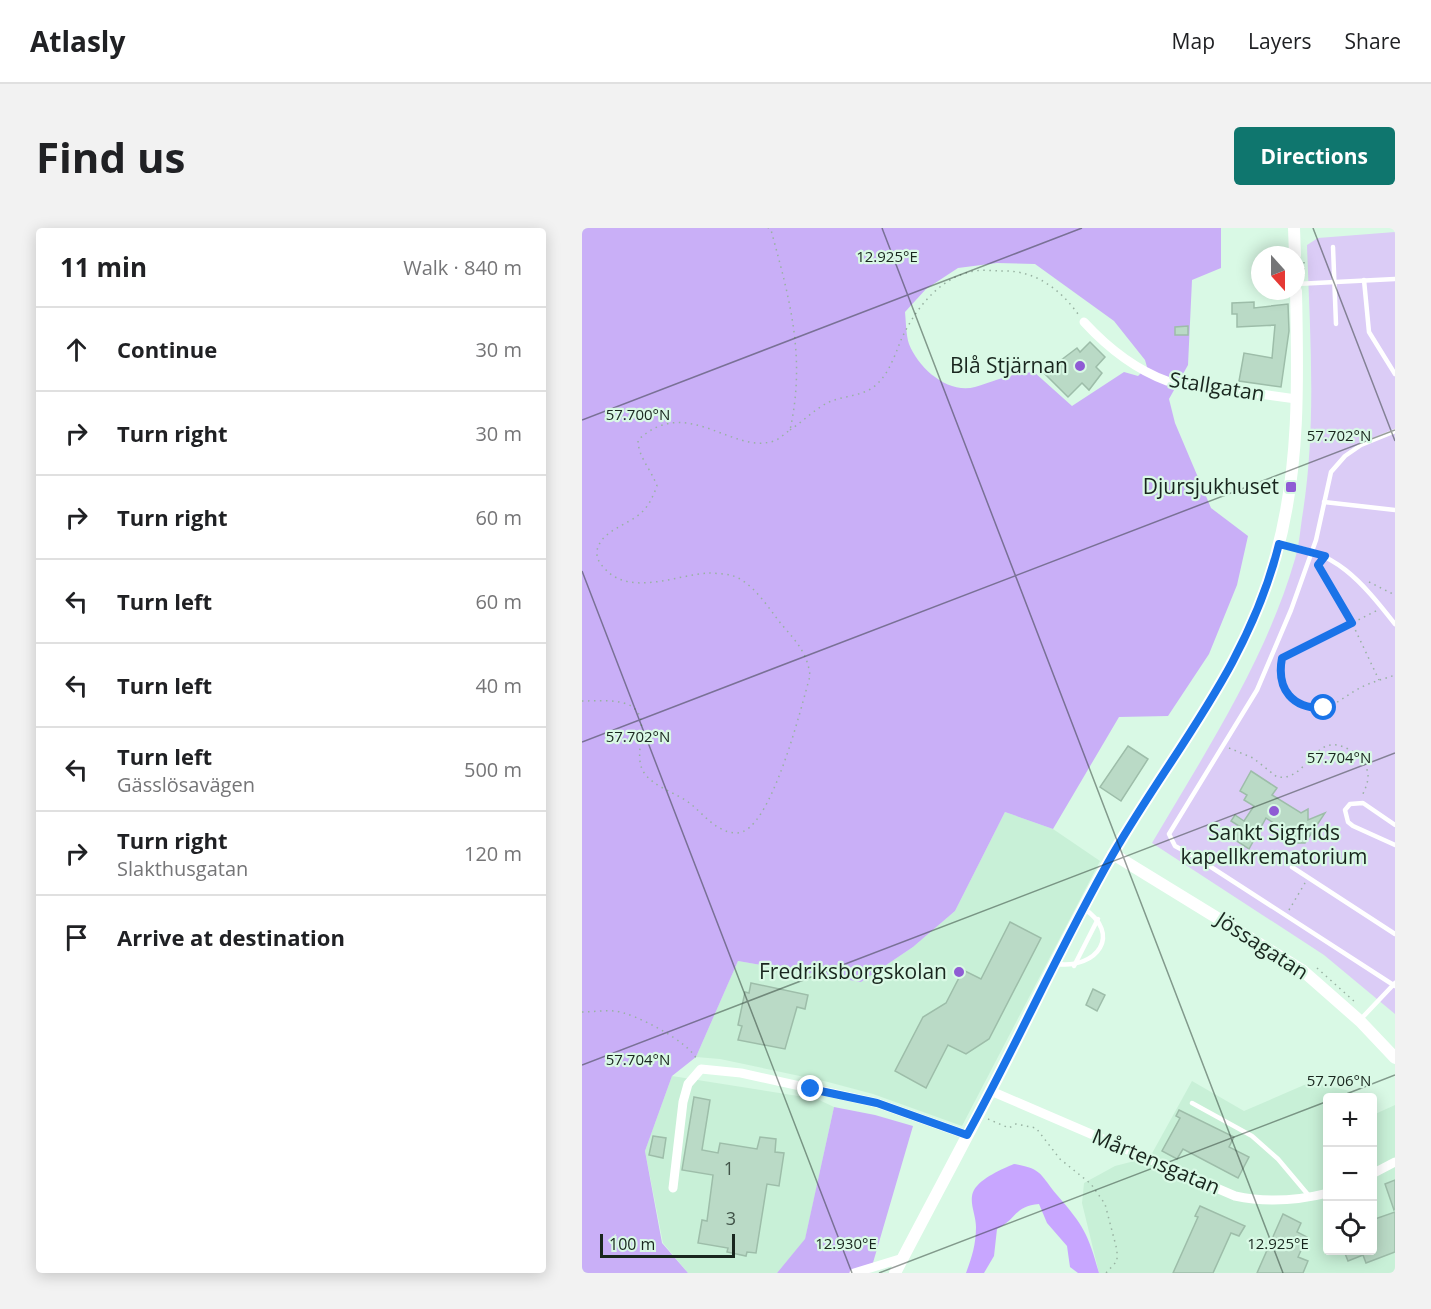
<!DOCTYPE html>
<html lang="en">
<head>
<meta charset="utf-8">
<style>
	:root { --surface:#fff; --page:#f2f2f2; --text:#202124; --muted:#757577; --line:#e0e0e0; --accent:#0f766e }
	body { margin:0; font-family:"Open Sans",sans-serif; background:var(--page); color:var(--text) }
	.controls { position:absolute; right:18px; bottom:18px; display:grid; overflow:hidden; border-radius:6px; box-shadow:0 3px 15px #0003 }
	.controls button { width:54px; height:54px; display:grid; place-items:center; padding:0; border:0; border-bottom:2px solid var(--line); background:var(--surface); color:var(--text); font:30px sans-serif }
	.compass { position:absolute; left:669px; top:18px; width:54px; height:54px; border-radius:50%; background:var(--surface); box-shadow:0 3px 15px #0003; rotate:159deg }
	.scale { position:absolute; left:18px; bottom:15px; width:135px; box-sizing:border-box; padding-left:6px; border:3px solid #19261e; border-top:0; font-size:16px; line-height:21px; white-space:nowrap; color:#19261e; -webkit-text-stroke:4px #d9f9e5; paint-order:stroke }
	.stop { position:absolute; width:18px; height:18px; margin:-14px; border:4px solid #1a73e8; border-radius:50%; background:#fff }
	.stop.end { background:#1a73e8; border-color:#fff; box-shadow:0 2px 6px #0008 }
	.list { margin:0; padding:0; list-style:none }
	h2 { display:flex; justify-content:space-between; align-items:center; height:78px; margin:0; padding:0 24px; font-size:26px }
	h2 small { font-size:20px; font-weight:400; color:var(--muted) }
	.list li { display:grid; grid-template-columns:39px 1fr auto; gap:18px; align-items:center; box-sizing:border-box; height:84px; padding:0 24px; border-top:2px solid var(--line) }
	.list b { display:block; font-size:22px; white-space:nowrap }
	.list p { margin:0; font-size:20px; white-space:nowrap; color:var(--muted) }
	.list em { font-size:20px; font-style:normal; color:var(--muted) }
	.icon { flex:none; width:33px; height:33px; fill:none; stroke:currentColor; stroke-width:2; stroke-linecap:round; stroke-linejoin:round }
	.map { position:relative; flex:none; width:813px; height:1045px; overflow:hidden; border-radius:6px }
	header { display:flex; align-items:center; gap:36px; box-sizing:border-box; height:84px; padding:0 30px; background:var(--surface); border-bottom:2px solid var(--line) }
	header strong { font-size:28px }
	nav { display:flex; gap:33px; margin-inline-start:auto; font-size:21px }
	.intro { display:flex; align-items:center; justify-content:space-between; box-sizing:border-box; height:144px; padding:0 36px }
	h1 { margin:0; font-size:42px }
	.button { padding:15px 27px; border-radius:6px; background:var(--accent); color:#fff; font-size:21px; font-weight:700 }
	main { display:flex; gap:36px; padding:0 36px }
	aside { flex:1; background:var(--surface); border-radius:6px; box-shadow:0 3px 15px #0003 }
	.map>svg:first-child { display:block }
</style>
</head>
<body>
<header>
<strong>Atlasly</strong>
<nav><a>Map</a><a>Layers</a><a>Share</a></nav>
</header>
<div class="intro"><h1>Find us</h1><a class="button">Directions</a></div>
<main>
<aside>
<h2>11 min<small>Walk · 840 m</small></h2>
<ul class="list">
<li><svg class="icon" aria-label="ahead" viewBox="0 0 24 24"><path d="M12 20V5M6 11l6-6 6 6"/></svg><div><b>Continue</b></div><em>30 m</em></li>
<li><svg class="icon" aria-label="right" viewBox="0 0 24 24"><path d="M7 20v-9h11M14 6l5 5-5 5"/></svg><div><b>Turn right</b></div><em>30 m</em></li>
<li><svg class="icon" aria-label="right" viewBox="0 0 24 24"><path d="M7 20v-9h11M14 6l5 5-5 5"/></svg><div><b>Turn right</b></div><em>60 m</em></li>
<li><svg class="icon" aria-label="left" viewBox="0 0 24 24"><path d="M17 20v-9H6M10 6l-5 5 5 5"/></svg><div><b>Turn left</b></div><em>60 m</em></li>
<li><svg class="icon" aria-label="left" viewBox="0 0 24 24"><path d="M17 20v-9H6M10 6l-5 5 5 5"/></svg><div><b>Turn left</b></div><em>40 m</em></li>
<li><svg class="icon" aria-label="left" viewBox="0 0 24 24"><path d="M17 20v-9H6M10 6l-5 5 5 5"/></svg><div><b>Turn left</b><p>Gässlösavägen</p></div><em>500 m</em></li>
<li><svg class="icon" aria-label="right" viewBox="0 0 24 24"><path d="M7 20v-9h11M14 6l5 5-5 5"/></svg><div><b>Turn right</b><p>Slakthusgatan</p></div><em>120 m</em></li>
<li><svg class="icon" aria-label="arrive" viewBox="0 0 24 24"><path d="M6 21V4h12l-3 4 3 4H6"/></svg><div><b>Arrive at destination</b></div></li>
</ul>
</aside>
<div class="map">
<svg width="813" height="1045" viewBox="0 0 813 1045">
	<rect width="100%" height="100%" fill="#d9f9e5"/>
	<g fill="#c8f0d7">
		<path d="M423,584L471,601L518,633L380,898L291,866L246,854L138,831L114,829L156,733L279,754L331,719L373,683Z"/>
		<path d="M90,848L235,871L252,879L223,1012L195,1045H106L81,1015L63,923Z"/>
		<path d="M610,853L662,883L729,854L768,863L774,869L746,870V1022H790L791,887L813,877V1045H517L500,975L502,955L533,938L568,929Z"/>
	</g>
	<path fill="#dbccf6" d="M813,4V786L742,727L570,615C624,523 683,434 713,331C717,318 718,304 720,290C735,200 728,108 725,17L736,10Z"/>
	<g fill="#c9aff7" fill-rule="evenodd">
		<path d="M0,0H639V40L610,52L606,137L587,171L593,195L629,280L666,308L655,357L627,426L586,488L537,489L471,601L423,584L373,683L331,719L279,754L156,733L114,829L90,848L63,923L80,1015L106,1045H0ZM415,35L453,36L532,93L563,132L565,139L556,148L542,144L490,178L452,144C425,146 417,152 393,159C366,166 337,141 327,116C324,107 324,94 323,84L344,61L376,40Z"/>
		<path d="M252,879L293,887L331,898L288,1045H195L223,1011Z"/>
	</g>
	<path fill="#c8a6ff" d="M432,936C461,941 458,947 475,967C502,998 506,1006 517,1045H496L488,1039L485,1018L465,995L457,976C432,978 434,992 415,1001L412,1028L402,1045H384C390,1029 394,1016 394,999C394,986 386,973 392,962C399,950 420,941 432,936Z"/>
	<g fill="#badac6" stroke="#9dbda9" stroke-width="1.5">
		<path d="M672,74V80L706,76L707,103L699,159L657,153L662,125L690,130L693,97L655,99V86H650V75Z"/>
		<path d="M606,98V107H593V99Z"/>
		<path d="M508,114L523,129L514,139L520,145L507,162L500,155L486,169L462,145L495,120L498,124Z"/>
		<path d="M546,518L566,531L539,573L518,559Z"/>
		<path d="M669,543L695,560L690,567L719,585L726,581V592L743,585L723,615H712L707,605L684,590L667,621L650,610L657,598L649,593L653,587L662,593L672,578L662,572L665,567L658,563Z"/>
		<path d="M428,694L459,710L407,811L384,826L366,817L344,860L313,843L341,789L364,775L381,742L399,751Z"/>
		<path d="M169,755L226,767L223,781L215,779L203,821L156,812L160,798L156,797L163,764L167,765Z"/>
		<path d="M511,761L523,767L515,783L504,777Z"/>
		<path d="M112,869L128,872L120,922L136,925L138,915L175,921L178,909L194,911L193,924L202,925L197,958L185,956L174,1025L165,1024L164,1028L145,1024L146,1020L116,1015L120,992L125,993L131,947L100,942Z"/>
		<path d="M597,882L652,909L647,919L667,929L656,950L601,921L595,931L580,923L598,890L594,888Z"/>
		<path d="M71,908L84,910L81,930L67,927Z"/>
		<path d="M813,952V981L812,982L803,956Z"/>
		<path d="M618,978L663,998L657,1008L649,1005L631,1045H591L616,989L613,988Z"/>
		<path d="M813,984V1024L784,1035L781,1027L766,1033L762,1023H790V992Z"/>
		<path d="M701,986L719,995L715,1004L725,1009L716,1029L726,1033L721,1045H675Z"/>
	</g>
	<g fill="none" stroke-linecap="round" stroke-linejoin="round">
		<g stroke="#98b2a2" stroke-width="1.5" stroke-dasharray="1.5 4.5" stroke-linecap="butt">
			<path d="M722,34V47"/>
			<path d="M208,202C220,194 232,182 245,175C261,167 282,169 295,156C307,145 313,127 319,112C332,83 356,51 388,44C398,41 410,43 420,43C453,42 478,61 496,86"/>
			<path d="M738,335L736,337L770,395L797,452"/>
			<path d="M787,354L813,367"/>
			<path d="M794,383L700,430C697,444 700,453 706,466C709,472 714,474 720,477C741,491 761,468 778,460C789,454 802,451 813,447"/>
			<path d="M0,473C15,473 42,470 53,481C68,495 51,525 61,543C70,559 96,565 110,577C123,588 136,605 155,605C189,605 220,476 228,448C226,426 214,413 200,397C187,381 170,352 148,347C142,346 133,345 126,345C95,347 49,368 24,342C19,337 14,331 15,323C18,303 46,297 59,285C67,278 71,268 75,258C69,241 56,229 56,212C105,166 150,227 192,213C198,211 203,205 208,202C224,129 208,72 189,2L186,0"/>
			<path d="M647,520L671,530L695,549C727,554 731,502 766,521C773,524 780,530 783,537C789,548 785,557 780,568"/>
			<path d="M707,682L723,655"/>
			<path d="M735,740L774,775"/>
			<path d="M0,784C11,784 22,782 33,783C52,785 108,814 115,832"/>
			<path d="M406,891L427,900L434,896L454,900L478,931L509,956L523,976L535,1022V1033L524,1045"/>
		</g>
		<g stroke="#fff" stroke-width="4.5">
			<path d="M751,19L754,96"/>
			<path d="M782,52L787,104L813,146"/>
			<path d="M714,56L813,51"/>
			<path d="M813,203L779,217L763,228L749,244L734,312L709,382L675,462L587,606L593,618L615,630L813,758"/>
			<path d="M742,274L813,282"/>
			<path d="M697,316C754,322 779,353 813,396"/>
			<path d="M813,597L781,575L768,576L763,582L766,594L771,598L813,617"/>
			<path d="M710,639L813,706"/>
			<path d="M475,736C515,741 541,706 501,680"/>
			<path d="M492,738L516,691"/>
			<path d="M778,792L813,755"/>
			<path d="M610,875L670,908L696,931L728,969"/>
		</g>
		<g stroke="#fff" stroke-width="9">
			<path d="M502,94C526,120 552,141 585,153L714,171"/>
			<path d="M409,863L653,968C685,975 714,973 746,965"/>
			<path d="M790,946L813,934"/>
			<path d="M91,960L101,874L106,856L119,841L159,845L295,875L385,907"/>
			<path d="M272,1045L321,1030"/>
		</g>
		<g stroke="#fff" stroke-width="12">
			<path d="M712,0L713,27"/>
			<path d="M531,626L720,742L778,793L813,830"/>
			<path d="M313,1045C350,974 388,904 424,833C459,764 492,693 531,626C589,526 663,441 694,327C718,241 716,152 714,63"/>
		</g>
	</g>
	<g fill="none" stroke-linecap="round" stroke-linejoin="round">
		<path stroke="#1a73e8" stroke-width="8" d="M229,861L295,875L385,907C436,815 478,718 531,626C592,521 667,437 697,316L743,328L736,337L770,395L700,430C694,462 711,481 742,480"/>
	</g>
	<path fill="none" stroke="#19261e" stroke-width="1.5" stroke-opacity="0.45" d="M300,0L701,1045M731,0L813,213M0,192L500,0M0,343L270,1045M0,514L813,202M0,837L813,525M754,870L813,847M297,1045L746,873"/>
	<g fill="#8f5bd4" stroke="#d9f9e5" stroke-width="2">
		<circle cx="498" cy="138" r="6"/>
		<rect x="703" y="253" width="12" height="12" rx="3"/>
		<circle cx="692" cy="583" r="6"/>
		<circle cx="377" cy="744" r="6"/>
	</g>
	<g text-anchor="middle" stroke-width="4.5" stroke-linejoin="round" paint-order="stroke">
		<g font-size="18" fill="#415348">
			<text x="147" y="947">1</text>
			<text x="149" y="997">3</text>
		</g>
		<g font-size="21" fill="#19261e" stroke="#d9f9e5" text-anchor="end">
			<text x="486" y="145">Blå Stjärnan</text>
			<text x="697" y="266">Djursjukhuset</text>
			<text x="692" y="612" text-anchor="middle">Sankt Sigfrids<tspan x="692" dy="24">kapellkrematorium</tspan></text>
			<text x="365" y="751">Fredriksborgskolan</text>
		</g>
		<g font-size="21" fill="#19261e" stroke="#d9f9e5">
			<text transform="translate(635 159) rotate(9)" y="7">Stallgatan</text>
			<text transform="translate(680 718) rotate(33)" y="7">Jössagatan</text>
			<text transform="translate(574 934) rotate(23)" y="7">Mårtensgatan</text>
		</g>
	</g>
	<g font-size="15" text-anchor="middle" fill="#19261e" stroke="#d9f9e5" stroke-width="4.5" stroke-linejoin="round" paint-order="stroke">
		<text x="305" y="34">12.925°E</text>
		<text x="56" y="192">57.700°N</text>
		<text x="757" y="213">57.702°N</text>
		<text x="56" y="514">57.702°N</text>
		<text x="757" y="535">57.704°N</text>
		<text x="56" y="837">57.704°N</text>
		<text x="757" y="858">57.706°N</text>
		<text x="264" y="1021">12.930°E</text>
		<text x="696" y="1021">12.925°E</text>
	</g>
</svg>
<div class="controls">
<button>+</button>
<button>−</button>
<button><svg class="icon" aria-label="locate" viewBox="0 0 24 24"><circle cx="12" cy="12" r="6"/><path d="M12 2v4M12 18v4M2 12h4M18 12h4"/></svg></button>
</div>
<svg class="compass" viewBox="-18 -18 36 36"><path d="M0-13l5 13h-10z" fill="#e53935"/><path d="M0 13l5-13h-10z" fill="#757577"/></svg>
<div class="scale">100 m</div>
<div class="stop" style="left:742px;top:480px"></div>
<div class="stop end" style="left:229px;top:861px"></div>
</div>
</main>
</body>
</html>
